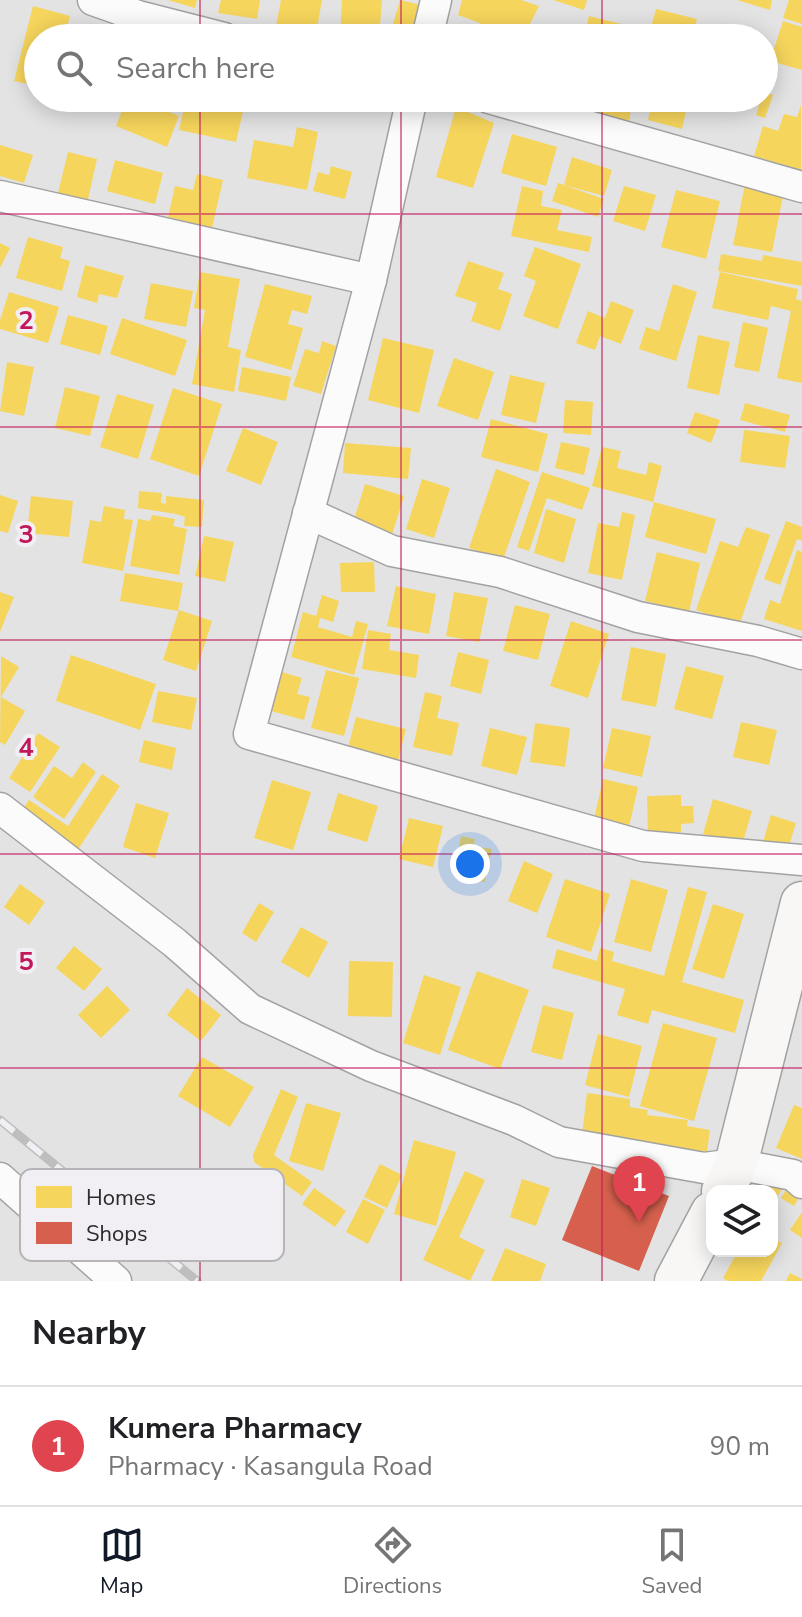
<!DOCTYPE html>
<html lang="en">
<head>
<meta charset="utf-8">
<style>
	:root { --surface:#fff; --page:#f6f6f6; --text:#202124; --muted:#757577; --line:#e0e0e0; --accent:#111827 }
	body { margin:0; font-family:"Nunito Sans",sans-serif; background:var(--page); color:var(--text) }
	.controls { position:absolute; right:24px; bottom:24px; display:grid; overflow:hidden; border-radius:16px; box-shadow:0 4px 20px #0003 }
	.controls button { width:72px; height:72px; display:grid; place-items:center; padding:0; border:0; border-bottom:2px solid var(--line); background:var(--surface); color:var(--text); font:40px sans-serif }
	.you { position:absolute; left:470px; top:864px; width:28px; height:28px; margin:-20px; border:6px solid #fff; border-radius:50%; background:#1a73e8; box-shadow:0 0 0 12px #1a73e833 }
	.badge { display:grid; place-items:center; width:52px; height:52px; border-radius:50%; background:var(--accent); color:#fff; font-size:26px; font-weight:700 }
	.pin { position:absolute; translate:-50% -66px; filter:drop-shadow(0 2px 4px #0008) }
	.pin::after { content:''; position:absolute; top:42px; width:28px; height:24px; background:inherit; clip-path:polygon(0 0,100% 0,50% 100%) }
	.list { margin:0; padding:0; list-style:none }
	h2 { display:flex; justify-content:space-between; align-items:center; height:104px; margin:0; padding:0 32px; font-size:34px }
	h2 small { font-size:26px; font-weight:400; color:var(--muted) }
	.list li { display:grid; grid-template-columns:52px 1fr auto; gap:24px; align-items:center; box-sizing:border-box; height:120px; padding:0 32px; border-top:2px solid var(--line) }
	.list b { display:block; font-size:30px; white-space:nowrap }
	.list p { margin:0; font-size:26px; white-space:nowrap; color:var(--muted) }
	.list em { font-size:26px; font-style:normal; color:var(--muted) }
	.icon { flex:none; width:44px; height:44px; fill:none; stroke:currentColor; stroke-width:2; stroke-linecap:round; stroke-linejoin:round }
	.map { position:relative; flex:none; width:802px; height:1281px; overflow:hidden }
	.search { position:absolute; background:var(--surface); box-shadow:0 4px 20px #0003; left:24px; right:24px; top:24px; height:88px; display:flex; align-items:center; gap:20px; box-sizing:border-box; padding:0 28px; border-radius:44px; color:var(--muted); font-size:30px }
	.sheet { height:224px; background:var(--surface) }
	nav { display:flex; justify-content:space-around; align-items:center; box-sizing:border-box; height:112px; border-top:2px solid var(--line); background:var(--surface); font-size:22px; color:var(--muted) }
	nav a { display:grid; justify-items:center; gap:4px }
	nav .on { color:var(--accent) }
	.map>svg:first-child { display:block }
</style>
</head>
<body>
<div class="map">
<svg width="802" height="1281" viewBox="0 0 802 1281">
	<rect width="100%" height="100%" fill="#e3e3e4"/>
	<g fill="#f6d55c">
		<path d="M168,0H197L195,8Z"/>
		<path d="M221,0H260L257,19L218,13Z"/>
		<path d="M281,0H322L316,34L276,26Z"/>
		<path d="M342,0H382L379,38H340Z"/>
		<path d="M400,0L429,7L420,38H389Z"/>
		<path d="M462,0H521L539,6L523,38H471L480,23L458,15Z"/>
		<path d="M553,0H587L584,10Z"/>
		<path d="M737,0H772L770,10Z"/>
		<path d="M789,0H802V24L783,18Z"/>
		<path d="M33,6L70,16L64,38H38V86L14,81Z"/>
		<path d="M656,9L697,19L692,38H584L589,16L650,31Z"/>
		<path d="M783,21L802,27V70L770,61Z"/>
		<path d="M764,91L773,95L765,118L756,115L761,98H764Z"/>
		<path d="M127,98H136L179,116L167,147L116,126Z"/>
		<path d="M186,98H246L236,142L179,130Z"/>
		<path d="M264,98H303L302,109L263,106Z"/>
		<path d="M542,98H566L561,107Z"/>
		<path d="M569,98H582L579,110L566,107Z"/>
		<path d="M588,98H632L629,125L584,117Z"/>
		<path d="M653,98H689L682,129L648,120Z"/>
		<path d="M703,98H746L744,108L702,101Z"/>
		<path d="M801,105V170L754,156L763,126L778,131L784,114L797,117Z"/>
		<path d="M456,107L494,123L473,188L436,177Z"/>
		<path d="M297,127L318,132L307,190L247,178L254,140L293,147Z"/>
		<path d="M512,134L557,147L546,186L501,173Z"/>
		<path d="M0,145L33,155L24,183L0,176Z"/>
		<path d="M68,152L97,159L86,208L56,201Z"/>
		<path d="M572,157L612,170L604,196L564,185Z"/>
		<path d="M115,160L163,173L155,204L107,191Z"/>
		<path d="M331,166L352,172L345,199L313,191L318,172L329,175Z"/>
		<path d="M197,174L223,180L212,228L168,217L175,186L193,190Z"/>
		<path d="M558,183L604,199L598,217L552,201Z"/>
		<path d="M745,184L784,191L772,252L733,245Z"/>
		<path d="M522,186L543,191L541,206L562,210L557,230L592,237L589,252L511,236Z"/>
		<path d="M624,186L656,195L645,231L613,221Z"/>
		<path d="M676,190L720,201L706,259L661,247Z"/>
		<path d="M28,237L63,247L60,258L70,261L62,291L16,278Z"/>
		<path d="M0,243L10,248L0,268Z"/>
		<path d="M535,247L581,264L558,329L523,316L536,281L524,276Z"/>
		<path d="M721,254L762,261L763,255L802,262V286L718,271Z"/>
		<path d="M468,261L504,273L498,289L512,294L500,331L471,321L477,303L455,296Z"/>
		<path d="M85,265L124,276L117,298L99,294L97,303L77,297Z"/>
		<path d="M200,272L240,279L228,347L241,350L234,392L192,384L205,310L194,308Z"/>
		<path d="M720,272L798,289L796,299L802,301V383L777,378L791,311L771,306L768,320L712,308Z"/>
		<path d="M151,283L193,291L186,327L144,319Z"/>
		<path d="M265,284L312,296L307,314L292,310L288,324L303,328L291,370L245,357Z"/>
		<path d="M673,284L697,292L676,361L639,349L646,327L659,331Z"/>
		<path d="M9,292L59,307L48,343L0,329V320Z"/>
		<path d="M611,301L634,310L621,344L600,336L595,350L576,343L588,311L605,318Z"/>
		<path d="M68,315L108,326L100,355L60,344Z"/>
		<path d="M122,318L187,340L175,376L110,354Z"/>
		<path d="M743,322L768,328L759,372L734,367Z"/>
		<path d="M698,335L730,342L719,395L687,388Z"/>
		<path d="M383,338L434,350L419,413L368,400Z"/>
		<path d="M322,341L336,346L321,394L293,386L305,349L319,353Z"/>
		<path d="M454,358L494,372L478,420L437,406Z"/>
		<path d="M7,362L34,367L24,416L0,411Z"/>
		<path d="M242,367L291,377L286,401L238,391Z"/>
		<path d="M510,375L545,383L536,423L501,415Z"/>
		<path d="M65,387L100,396L90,436L55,428Z"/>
		<path d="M173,388L222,404L199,476L150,459Z"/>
		<path d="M117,394L154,405L138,459L100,447Z"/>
		<path d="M565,400L593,402L591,435L563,433Z"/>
		<path d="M745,403L790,415L785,432L740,420Z"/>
		<path d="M695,412L720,420L711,443L687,433Z"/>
		<path d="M491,419L548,434L538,472L481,457Z"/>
		<path d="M243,428L278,442L261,485L226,471Z"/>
		<path d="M744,430L790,436L785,468L740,462Z"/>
		<path d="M561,442L590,448L584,475L555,468Z"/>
		<path d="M345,443L411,448L408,479L343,473Z"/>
		<path d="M602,447L621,451L617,468L646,475L649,462L662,466L653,502L592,486Z"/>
		<path d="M496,469L530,482L503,560L469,548Z"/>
		<path d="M542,472L590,488L582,510L547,498L529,551L517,547Z"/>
		<path d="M422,479L450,488L434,538L406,529Z"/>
		<path d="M365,484L404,496L391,538L352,526Z"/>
		<path d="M139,491L162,493L161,503L166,504V496L204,500L202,527L184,526L185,517L176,514L138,508Z"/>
		<path d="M0,495L18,501L8,533L0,531Z"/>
		<path d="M31,496L73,501L69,537L27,533Z"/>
		<path d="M654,502L716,519L706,554L645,537Z"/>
		<path d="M104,506L125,510L124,519L133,520L123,571L82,563L90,520L101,522Z"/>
		<path d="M546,509L576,519L564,563L534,553Z"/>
		<path d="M622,512L635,515L622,580L588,573L598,523L619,527Z"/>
		<path d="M152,515L175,519L173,526L187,529L179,575L130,566L138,519L150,521Z"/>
		<path d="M786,521L802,527V541L797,539L780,585L764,579Z"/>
		<path d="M746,527L770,535L739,626L696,610L720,541L738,547Z"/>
		<path d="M204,536L234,542L225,582L195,576Z"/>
		<path d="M797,550L802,552V631L764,619L770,600L780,604Z"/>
		<path d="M657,552L700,563L689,612L645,601Z"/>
		<path d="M374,562L375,592H341L340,563Z"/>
		<path d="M125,573L183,583L178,611L120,601Z"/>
		<path d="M396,586L436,594L429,634L387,626Z"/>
		<path d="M0,592L14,597L0,632Z"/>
		<path d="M454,592L488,598L479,642L446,636Z"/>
		<path d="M322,595L339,601L333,622L320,618L318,627L352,637L356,621L368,624L354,675L291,657L303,612L316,616Z"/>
		<path d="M515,605L550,614L538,660L503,651Z"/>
		<path d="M179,610L212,621L196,671L163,660Z"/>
		<path d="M571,621L609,634L588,698L550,686Z"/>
		<path d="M368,630L391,634L389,650L419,655L416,678L362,669Z"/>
		<path d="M631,647L666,654L656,707L621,700Z"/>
		<path d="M458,652L489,660L481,694L450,686Z"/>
		<path d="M71,655L156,684L140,730L56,701Z"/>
		<path d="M1,656L19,667L1,697L25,711L5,745L0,742Z"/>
		<path d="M686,666L724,676L712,719L674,709Z"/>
		<path d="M326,670L359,678L344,736L311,728Z"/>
		<path d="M282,672L302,678L297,694L310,697L304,720L271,711Z"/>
		<path d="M158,691L197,698L191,730L152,722Z"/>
		<path d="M425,692L442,696L437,718L459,723L452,756L413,747Z"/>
		<path d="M356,717L406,729L398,761L348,748Z"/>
		<path d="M741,722L777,730L769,765L733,757Z"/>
		<path d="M535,723L570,728L565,767L530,762Z"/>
		<path d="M490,728L527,737L517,775L481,766Z"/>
		<path d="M612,728L651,736L642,777L603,768Z"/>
		<path d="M38,733L60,747L30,792L9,778Z"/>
		<path d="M144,740L176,748L172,770L139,762Z"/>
		<path d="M83,762L96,772L64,819L33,797L54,766L72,778Z"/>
		<path d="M102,774L120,786L77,851L20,814L29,800L68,826Z"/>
		<path d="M603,779L638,787L629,827L594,819Z"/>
		<path d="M272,780L311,792L293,850L254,838Z"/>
		<path d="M338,793L378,806L367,842L327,830Z"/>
		<path d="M681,795V806H693L694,823L681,824V832L648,833L647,796Z"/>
		<path d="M713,799L752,811L742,845L703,834Z"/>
		<path d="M136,803L169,813L155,858L123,847Z"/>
		<path d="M771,815L796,823L788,849L763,842Z"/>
		<path d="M409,818L443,826L433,867L399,859Z"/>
		<path d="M461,836L475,839L474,846L492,849L485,882L453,876Z"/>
		<path d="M524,861L553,874L537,913L508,901Z"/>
		<path d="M565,879L610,894L591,952L546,937Z"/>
		<path d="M631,879L668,890L651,952L614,942Z"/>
		<path d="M20,884L45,902L29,925L4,907Z"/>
		<path d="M688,887L707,892L682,982L744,1000L735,1033L652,1010L648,1024L617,1015L625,989L552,968L557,949L597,961L600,948L614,952L612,961L664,976Z"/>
		<path d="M259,903L274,912L256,942L242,933Z"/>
		<path d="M713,904L744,914L724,979L692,969Z"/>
		<path d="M301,927L328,942L309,978L281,962Z"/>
		<path d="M74,946L102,969L84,991L56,968Z"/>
		<path d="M349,961L393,962L392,1017L348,1016Z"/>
		<path d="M477,971L529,990L500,1069L448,1050Z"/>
		<path d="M424,975L461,987L440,1055L403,1043Z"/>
		<path d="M107,986L130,1010L101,1038L78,1015Z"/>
		<path d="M187,988L221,1015L201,1041L167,1015Z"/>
		<path d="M543,1005L574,1013L562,1060L531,1052Z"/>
		<path d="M663,1023L717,1038L694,1121L640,1106Z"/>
		<path d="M598,1034L642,1046L629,1097L585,1085Z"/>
		<path d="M202,1057L254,1087L230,1127L178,1096Z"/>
		<path d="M281,1089L298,1097L274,1155L312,1182L302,1196L254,1162L253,1155Z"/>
		<path d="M587,1093L630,1099V1107L648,1110L647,1115L688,1120L687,1126L710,1130L707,1152L582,1135Z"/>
		<path d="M306,1103L341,1113L323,1171L289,1161Z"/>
		<path d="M794,1105L802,1108V1159L776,1148Z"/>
		<path d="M414,1140L456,1152L436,1226L394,1214Z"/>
		<path d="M380,1164L402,1175L387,1208L364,1197Z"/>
		<path d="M465,1171L485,1180L459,1237L485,1250L470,1281L423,1260Z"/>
		<path d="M767,1176L784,1186L775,1200L772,1198V1191L759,1190Z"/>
		<path d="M522,1179L550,1188L536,1226L510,1217Z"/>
		<path d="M790,1184L802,1193L794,1206L781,1198Z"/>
		<path d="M314,1188L346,1211L335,1227L302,1204Z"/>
		<path d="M363,1199L385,1210L368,1244L346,1232Z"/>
		<path d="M802,1212V1238L790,1230Z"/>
		<path d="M772,1238L782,1243L761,1281H728L723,1278L738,1251H772Z"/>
		<path d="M505,1248L546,1264L540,1281H491Z"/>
		<path d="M790,1273L802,1279V1281H786Z"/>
	</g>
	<path fill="#d6604d" d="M592,1166L669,1196L639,1271L562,1240Z"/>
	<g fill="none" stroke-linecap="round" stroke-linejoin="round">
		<defs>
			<g id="street">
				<path d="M93,0L138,16L224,38"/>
				<path d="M427,38L436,0"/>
				<path d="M412,98L371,280L249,734L643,846L802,860"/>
				<path d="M489,98L802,187"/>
				<path d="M0,196L371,280"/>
				<path d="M308,513L392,551L500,572L638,617L758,641L802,654"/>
				<path d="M0,808L175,943L250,1009L371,1066L514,1120L559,1142L704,1168L736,1164L793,1175L802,1183"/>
				<path d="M0,1178L116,1281"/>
			</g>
			<g id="secondary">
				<path d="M723,1191L736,1164L802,903"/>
				<path d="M676,1281L712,1213"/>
			</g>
		</defs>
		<use href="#street" stroke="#a2a2a3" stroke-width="33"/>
		<use href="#secondary" stroke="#a2a2a3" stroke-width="45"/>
		<use href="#street" stroke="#fbfbfb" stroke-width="30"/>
		<use href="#secondary" stroke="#f8f7f6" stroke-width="42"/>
		<defs>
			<path id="rail" d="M0,1120L197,1281"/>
		</defs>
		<use href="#rail" stroke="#bebebf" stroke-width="9"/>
		<use href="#rail" stroke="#f1eff3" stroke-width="6" stroke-dasharray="18" stroke-linecap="butt"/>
	</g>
	<path fill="none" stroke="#c2185b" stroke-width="2" stroke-opacity="0.55" d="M200,0V38M401,0V38M602,0V38M200,98V1281M401,98V1281M602,98V1281M0,214H802M0,427H802M0,640H802M0,854H802M0,1068H802"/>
	<rect x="20" y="1169" width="264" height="92" rx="12" fill="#f1eff3" stroke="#b6b4b7" stroke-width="2"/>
	<rect x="36" y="1186" width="36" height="22" fill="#f6d55c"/>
	<rect x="36" y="1222" width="36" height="22" fill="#d6604d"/>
	<g font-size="22" fill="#2b2a2c">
		<text x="86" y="1205">Homes</text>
		<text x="86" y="1241">Shops</text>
	</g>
	<g font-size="26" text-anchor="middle" font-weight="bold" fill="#c2185b" stroke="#f1eff3" stroke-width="8" stroke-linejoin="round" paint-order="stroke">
		<text x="26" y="329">2</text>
		<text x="26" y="543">3</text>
		<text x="26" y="756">4</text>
		<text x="26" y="970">5</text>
	</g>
</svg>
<div class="controls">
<button><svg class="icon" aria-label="layers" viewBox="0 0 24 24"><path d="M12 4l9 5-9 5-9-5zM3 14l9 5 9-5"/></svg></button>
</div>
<div class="you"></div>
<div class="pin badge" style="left:639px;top:1222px;background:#e0444e">1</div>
<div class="search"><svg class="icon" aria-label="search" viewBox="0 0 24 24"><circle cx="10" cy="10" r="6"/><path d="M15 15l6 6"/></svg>Search here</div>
</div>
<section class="sheet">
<h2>Nearby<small></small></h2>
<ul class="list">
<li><span class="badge" style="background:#e0444e">1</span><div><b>Kumera Pharmacy</b><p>Pharmacy · Kasangula Road</p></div><em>90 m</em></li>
</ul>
</section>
<nav>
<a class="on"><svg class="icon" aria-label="map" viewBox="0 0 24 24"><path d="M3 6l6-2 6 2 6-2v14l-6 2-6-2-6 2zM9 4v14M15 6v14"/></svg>Map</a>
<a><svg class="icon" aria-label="directions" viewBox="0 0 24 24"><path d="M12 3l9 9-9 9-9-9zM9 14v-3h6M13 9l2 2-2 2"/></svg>Directions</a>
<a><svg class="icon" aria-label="saved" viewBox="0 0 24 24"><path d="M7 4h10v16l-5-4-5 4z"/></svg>Saved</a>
</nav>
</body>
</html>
